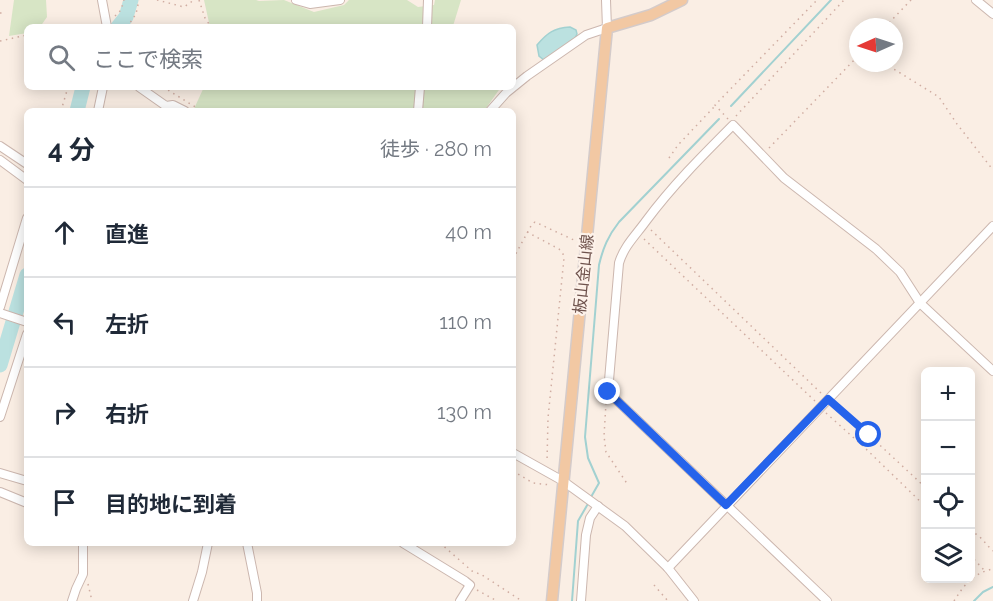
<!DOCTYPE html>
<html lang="ja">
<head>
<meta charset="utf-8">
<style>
	:root { --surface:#fff; --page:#f2f2f3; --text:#1f2937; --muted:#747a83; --line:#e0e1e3 }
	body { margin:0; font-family:Raleway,"Noto Sans JP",sans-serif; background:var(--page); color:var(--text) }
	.controls { position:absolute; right:18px; bottom:18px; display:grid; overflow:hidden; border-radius:9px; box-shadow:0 3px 15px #0003 }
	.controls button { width:54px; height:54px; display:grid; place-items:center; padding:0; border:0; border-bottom:2px solid var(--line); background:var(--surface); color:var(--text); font:30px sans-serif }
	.compass { position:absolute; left:849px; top:18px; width:54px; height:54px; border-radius:50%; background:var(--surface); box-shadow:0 3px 15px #0003; rotate:267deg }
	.stop { position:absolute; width:18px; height:18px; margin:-14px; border:4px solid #2563eb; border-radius:50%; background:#fff }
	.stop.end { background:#2563eb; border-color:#fff; box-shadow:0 2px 6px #0008 }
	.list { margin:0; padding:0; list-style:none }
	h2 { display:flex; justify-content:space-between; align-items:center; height:78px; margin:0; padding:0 24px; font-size:26px }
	h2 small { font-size:20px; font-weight:400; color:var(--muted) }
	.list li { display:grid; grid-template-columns:39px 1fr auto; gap:18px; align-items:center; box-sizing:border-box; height:90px; padding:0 24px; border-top:2px solid var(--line) }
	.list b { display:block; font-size:22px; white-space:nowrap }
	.list em { font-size:20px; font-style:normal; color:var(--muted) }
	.icon { flex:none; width:33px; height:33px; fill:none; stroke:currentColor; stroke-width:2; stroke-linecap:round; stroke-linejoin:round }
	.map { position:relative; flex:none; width:993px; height:601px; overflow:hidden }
	.search { position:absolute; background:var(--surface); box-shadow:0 3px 15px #0003; left:24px; top:24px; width:492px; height:66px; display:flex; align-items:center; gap:15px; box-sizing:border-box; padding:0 21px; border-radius:9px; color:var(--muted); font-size:22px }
	.panel { position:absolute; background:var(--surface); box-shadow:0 3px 15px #0003; left:24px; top:108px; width:492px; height:438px; border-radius:9px }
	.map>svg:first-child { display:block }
</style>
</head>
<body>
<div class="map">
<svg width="993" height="601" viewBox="0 0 993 601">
	<rect width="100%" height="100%" fill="#faeee4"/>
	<g fill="#d7e5c5">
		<path d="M14,0H46L47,17L40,27H27V33L9,36Z"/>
		<path d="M204,0H256L259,1L284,0L314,12L344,5L349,0H407L418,7L434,5L435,0H461L453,26V27H210Z"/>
		<path d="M204,87H501L484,111H193Z"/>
	</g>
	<path fill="#bbe1e0" stroke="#a2d1d1" stroke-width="1.5" d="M570,27L576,30L577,34L575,38L544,60L539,56L537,45C547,33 554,28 570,27Z"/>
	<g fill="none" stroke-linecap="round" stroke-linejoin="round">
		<g stroke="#a2d1d1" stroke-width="2">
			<path d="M731,106L831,0"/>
			<path d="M591,497L599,483L588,458L585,437L599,265C603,248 608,236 619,222L719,119"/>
			<path d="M572,601L578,521L589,502"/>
			<path d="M974,601L983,592L993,587"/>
		</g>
		<g stroke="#bbe1e0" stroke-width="15">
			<path d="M118,27L126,17L131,0"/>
			<path d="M77,111L83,87"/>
			<path d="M0,365L27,275"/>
		</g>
		<defs>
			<g id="minor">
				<path d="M102,0L107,27"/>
				<path d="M296,0L310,4L340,0"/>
				<path d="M976,0L993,14"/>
				<path d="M427,27L428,0"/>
				<path d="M139,87L166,106L173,105L185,111"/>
				<path d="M98,111L103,87"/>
				<path d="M418,111L420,87"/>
				<path d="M490,111L506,93L527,76L586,35L607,28L606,0"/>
				<path d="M0,146L27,164"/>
				<path d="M0,160L27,180"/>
				<path d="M0,307L27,218"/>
				<path d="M0,313L27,322"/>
				<path d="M0,417L27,334"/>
				<path d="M513,453L563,481L625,526L668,568L694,601"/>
				<path d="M0,473L27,481"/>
				<path d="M0,492L27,503"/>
				<path d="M247,543L257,593V601"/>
				<path d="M403,543L465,581L470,585L460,601"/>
				<path d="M668,568L993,226"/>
				<path d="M72,601L76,589L83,574V543"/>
				<path d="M193,601L202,572L208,543"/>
				<path d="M581,601L586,535L590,518L598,506"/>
				<path d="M827,601L608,392L619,263C624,246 636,235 646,221C672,186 702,156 733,125L784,178L876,249L900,272L920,303L993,371"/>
			</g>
			<path id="major" d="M552,601L607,28L651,15L682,0"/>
		</defs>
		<use href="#minor" stroke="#ccb7af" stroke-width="10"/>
		<use href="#major" stroke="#d4cbca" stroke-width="13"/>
		<g stroke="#d0ada2" stroke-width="1.5" stroke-dasharray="1.5 4.5" stroke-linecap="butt">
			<path d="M157,0L184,7L194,0"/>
			<path d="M199,0L205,18L211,27"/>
			<path d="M0,13H2"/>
			<path d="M115,16L121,10L124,0"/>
			<path d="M127,27L136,14L139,0"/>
			<path d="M885,27L911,0"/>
			<path d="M0,41L27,35"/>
			<path d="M884,63L939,97L957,124L993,170"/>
			<path d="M163,87L197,108"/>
			<path d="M61,111L68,87"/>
			<path d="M736,116L844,0"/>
			<path d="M728,119L715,105L817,0"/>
			<path d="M769,148L858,56"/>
			<path d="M669,158L678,145L715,106"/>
			<path d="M651,230L821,393"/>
			<path d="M527,232L559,249L563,254L564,258L548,418L547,462"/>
			<path d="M644,239L815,401"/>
			<path d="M513,259L532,224L535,222L576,241"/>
			<path d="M606,403L604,436L606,452L628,485"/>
			<path d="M835,406L869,435L926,488"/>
			<path d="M826,413L865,448L926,507"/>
			<path d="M513,471L533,483L551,485"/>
			<path d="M970,531C980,534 986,545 993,551"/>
			<path d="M440,543L472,571L482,575L522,601"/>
			<path d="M970,555L984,570"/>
			<path d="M88,584L92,601"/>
			<path d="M654,585L668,601"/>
			<path d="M477,590L497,601"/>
			<path d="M954,601C964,585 973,573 993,569"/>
		</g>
		<use href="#minor" stroke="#fff" stroke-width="8"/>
		<use href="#major" stroke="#f2c8a3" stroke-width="10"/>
	</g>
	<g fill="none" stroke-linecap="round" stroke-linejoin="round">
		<path stroke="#2563eb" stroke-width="8" d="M608,392L726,505L828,399L869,435"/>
	</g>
	<g text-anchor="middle" stroke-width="4.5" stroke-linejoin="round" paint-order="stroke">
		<g font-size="16" fill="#6f534d" stroke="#fdf2ea">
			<text transform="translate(583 274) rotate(-84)" y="6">板山金山線</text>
		</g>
	</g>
</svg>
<div class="controls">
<button>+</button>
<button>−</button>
<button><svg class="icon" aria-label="locate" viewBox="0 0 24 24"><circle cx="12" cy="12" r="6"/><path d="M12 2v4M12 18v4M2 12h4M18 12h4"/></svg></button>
<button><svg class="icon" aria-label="layers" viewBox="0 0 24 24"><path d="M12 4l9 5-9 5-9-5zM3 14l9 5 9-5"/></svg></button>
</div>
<svg class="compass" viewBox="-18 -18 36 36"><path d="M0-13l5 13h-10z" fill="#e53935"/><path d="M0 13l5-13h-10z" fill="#747a83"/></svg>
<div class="stop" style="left:869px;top:435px"></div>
<div class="stop end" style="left:608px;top:392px"></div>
<div class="search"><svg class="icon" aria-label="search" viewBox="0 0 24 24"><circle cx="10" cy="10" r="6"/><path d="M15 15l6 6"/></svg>ここで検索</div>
<section class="panel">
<h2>4 分<small>徒歩 · 280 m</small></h2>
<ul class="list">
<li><svg class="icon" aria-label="ahead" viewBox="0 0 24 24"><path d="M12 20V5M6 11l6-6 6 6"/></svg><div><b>直進</b></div><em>40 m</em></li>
<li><svg class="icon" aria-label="left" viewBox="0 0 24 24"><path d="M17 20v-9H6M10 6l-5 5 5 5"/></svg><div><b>左折</b></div><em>110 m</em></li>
<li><svg class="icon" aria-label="right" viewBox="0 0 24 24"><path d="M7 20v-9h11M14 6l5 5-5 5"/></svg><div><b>右折</b></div><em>130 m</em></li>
<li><svg class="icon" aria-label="arrive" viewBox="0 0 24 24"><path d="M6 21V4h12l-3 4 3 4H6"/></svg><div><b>目的地に到着</b></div></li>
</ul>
</section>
</div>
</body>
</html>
